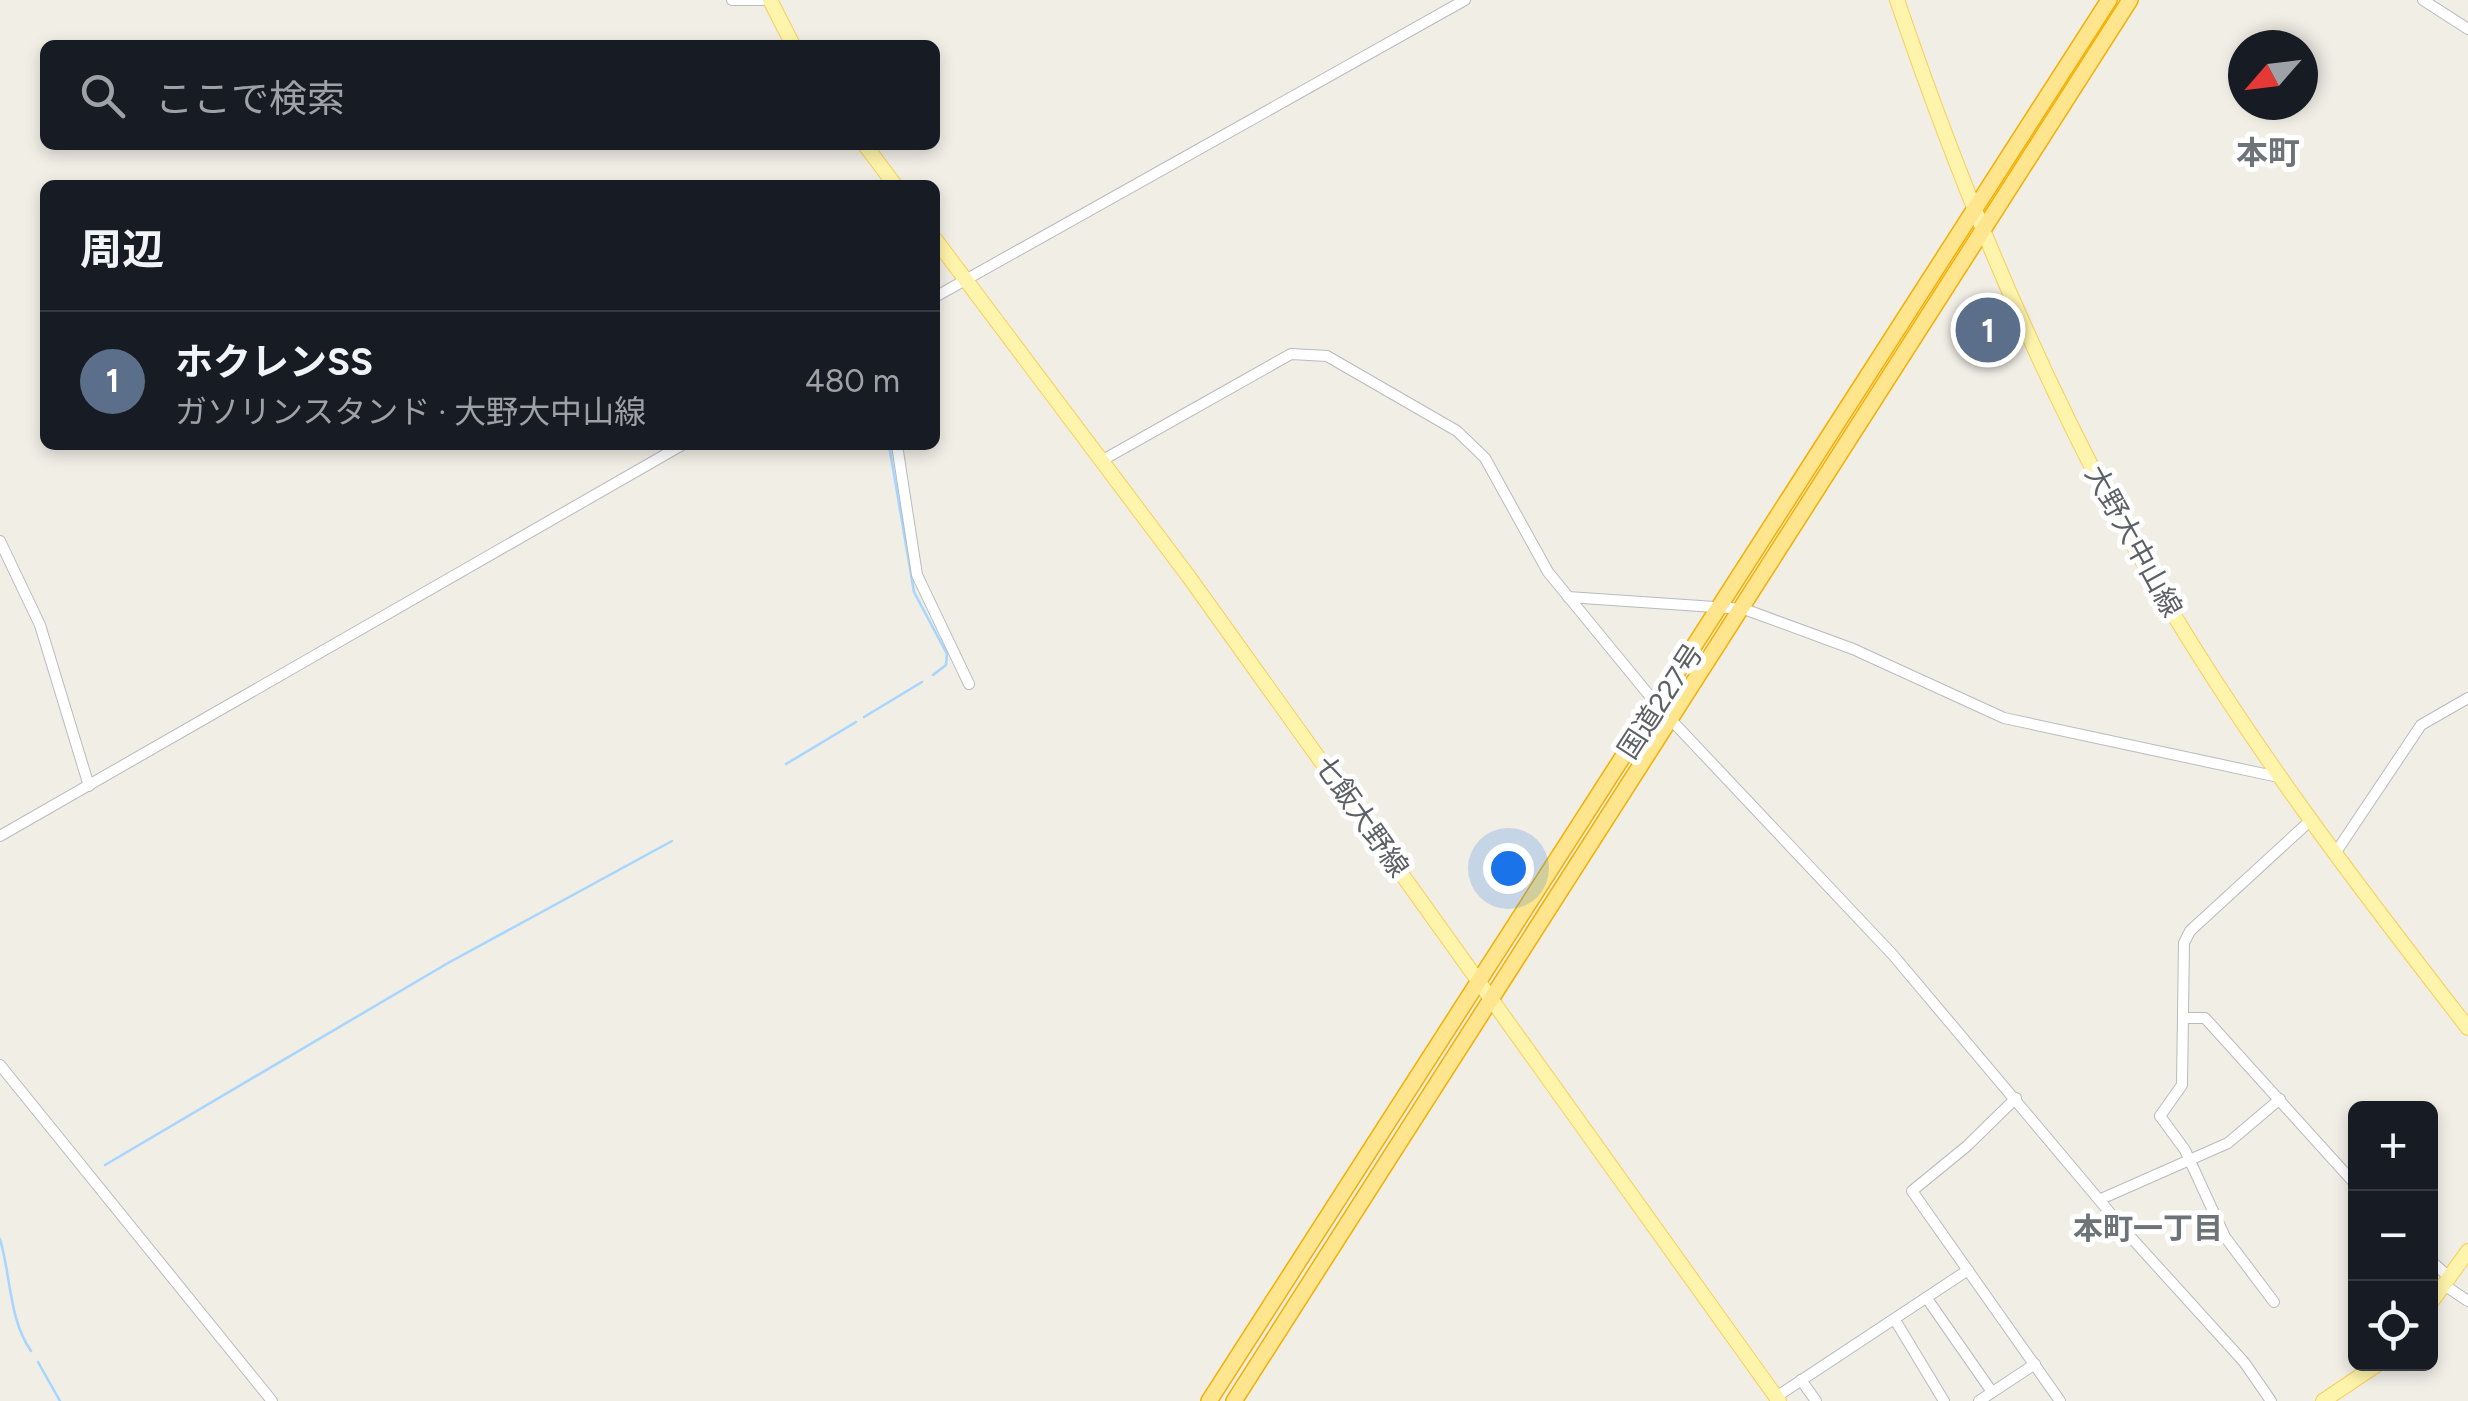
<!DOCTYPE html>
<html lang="ja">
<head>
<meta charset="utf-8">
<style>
	:root { --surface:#171b24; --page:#20242c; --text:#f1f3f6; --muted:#9ea1a6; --line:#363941; --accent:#f13f2a }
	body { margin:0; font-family:Figtree,"Noto Sans JP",sans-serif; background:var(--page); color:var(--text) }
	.controls { position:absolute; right:30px; bottom:30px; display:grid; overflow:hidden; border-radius:15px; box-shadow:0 5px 15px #0003 }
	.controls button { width:90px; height:90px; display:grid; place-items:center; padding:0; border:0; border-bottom:2px solid var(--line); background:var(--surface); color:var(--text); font:50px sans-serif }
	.compass { position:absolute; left:2228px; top:30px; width:90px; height:90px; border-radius:50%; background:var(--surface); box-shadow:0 5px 15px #0003; rotate:242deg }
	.you { position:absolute; left:1508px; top:868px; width:35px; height:35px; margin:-25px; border:8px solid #fff; border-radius:50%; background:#1a73e8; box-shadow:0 0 0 15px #1a73e833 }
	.badge { display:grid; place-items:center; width:65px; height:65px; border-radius:50%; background:var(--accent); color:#fff; font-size:32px; font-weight:700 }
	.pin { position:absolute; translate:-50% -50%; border:5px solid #fff; box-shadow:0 2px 10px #0006 }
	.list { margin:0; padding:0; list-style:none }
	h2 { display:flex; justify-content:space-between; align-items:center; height:130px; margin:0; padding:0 40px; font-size:42px }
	h2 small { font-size:32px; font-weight:400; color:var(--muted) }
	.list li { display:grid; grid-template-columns:65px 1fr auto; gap:30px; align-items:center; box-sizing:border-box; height:140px; padding:0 40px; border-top:2px solid var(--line) }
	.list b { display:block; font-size:38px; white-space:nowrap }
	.list p { margin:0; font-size:32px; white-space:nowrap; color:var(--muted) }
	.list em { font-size:32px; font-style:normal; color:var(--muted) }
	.icon { flex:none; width:55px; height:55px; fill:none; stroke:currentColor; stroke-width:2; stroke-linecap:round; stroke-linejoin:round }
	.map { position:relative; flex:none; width:2468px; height:1401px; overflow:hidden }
	.search { position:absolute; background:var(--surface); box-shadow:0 5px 15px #0003; left:40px; top:40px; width:900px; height:110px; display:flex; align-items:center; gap:25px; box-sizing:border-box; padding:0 35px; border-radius:15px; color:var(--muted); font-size:38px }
	.panel { position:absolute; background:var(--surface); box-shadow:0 5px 15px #0003; left:40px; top:180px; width:900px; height:270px; border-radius:15px }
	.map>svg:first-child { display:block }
</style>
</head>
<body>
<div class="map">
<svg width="2468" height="1401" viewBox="0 0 2468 1401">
	<rect width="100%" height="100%" fill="#f0eee5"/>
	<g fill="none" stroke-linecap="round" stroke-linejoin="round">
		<g stroke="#a6d6ff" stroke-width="2.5">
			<path d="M889,445L914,592L947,654L946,665L933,675"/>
			<path d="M864,717L922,682"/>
			<path d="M786,764L856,722"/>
			<path d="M105,1165L448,963L672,841"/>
			<path d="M0,1239C11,1276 9,1320 31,1351"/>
			<path d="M38,1362L60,1401"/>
		</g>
		<defs>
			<g id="minor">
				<path d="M732,0H763"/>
				<path d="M2423,0L2468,29"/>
				<path d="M935,297L1465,0"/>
				<path d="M897,445L917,575L969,684"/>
				<path d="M1101,461L1291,354L1327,356L1457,431L1485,458L1548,572L1658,706L1893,955L2127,1233L2244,1362L2271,1401"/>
				<path d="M0,541L40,625L89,786"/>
				<path d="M1568,597L1744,609L1853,649L2004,718L2283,778"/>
				<path d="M0,836L682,445"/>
				<path d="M2336,852L2421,725L2468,698"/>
				<path d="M2183,1018H2205L2356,1185"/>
				<path d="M0,1065L272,1401"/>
				<path d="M2016,1098L1967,1146L1912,1191L2060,1401"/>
				<path d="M2101,1199L2228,1143L2280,1099"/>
				<path d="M2430,1260L2449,1277"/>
				<path d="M2444,1285L2468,1301"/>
				<path d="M1928,1300L1992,1392"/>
				<path d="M2274,1302L2225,1237L2185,1150L2160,1116L2182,1085L2184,943L2190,931L2312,819"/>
				<path d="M1895,1320L1944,1401"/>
				<path d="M1801,1380L1816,1401"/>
				<path d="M1776,1397L1968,1270"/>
				<path d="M1979,1401L2035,1364"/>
			</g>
			<g id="major">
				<path d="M770,0L793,45"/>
				<path d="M1897,0C1967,205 2052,408 2162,595C2251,746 2360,889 2468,1028"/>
				<path d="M865,145L895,185"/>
				<path d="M935,239L1189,577L1779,1401"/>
				<path d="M2430,1304L2468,1251"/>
				<path d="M2323,1401L2378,1364"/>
			</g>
			<g id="highway">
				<path d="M1209,1401L2109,0"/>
				<path d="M1234,1401L2130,0"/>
			</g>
		</defs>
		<use href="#minor" stroke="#b8bbbf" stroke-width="12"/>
		<use href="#major" stroke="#f7cf57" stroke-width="16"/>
		<use href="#highway" stroke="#f5af00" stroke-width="18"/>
		<use href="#minor" stroke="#fff" stroke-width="10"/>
		<use href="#major" stroke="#fff4ab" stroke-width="14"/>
		<use href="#highway" stroke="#ffe58d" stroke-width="15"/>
	</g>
	<g text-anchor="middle" stroke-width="10" stroke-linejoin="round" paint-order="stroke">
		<g font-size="28" fill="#5d6166" stroke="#fff">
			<text transform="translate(2134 541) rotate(61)" y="10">大野大中山線</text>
			<text transform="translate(1660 701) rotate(-57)" y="10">国道227号</text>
			<text transform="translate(1362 816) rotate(55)" y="10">七飯大野線</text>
		</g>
		<g font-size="30" font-weight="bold" fill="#6e7378" stroke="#fff">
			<text x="2148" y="1239">本町一丁目</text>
		</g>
		<g font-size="32" font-weight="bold" fill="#6e7378" stroke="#fff">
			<text x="2268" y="164">本町</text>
		</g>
	</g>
</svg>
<div class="controls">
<button>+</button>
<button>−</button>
<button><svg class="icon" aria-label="locate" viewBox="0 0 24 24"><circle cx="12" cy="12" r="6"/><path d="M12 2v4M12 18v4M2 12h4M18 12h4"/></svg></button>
</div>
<svg class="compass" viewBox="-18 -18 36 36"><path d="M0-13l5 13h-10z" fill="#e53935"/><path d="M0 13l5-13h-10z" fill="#9ea1a6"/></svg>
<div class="you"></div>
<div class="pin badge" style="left:1988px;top:330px;background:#5c6f8a">1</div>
<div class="search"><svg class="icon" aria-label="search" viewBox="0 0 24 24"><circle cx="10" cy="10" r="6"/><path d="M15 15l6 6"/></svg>ここで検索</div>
<section class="panel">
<h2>周辺<small></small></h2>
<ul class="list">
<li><span class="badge" style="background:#5c6f8a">1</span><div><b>ホクレンSS</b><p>ガソリンスタンド · 大野大中山線</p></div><em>480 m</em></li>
</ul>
</section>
</div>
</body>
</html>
